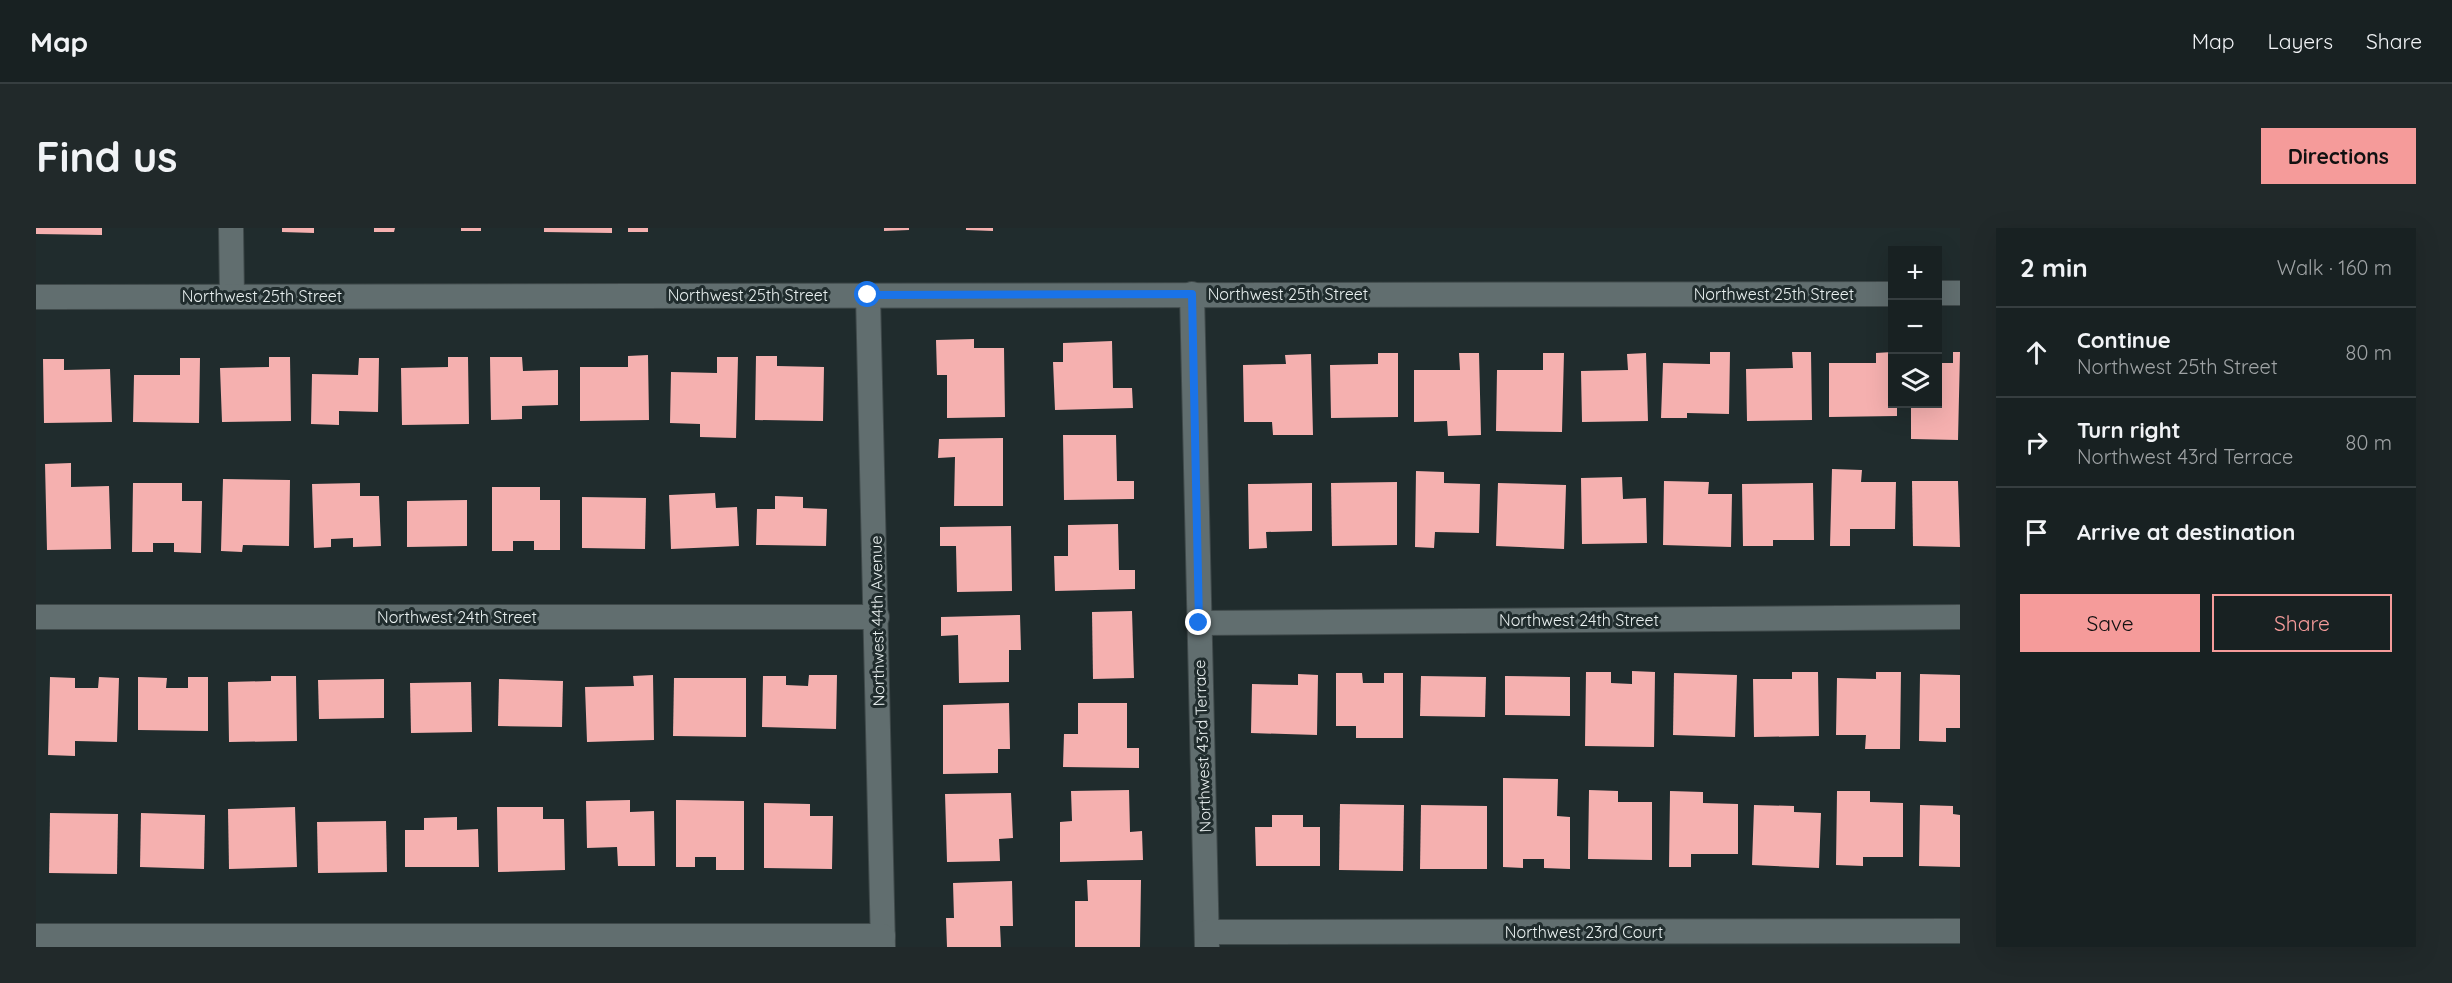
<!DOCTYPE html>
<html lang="en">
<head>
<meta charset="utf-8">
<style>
	:root { --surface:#182122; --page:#21292a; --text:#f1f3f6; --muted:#9fa3a5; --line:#363e40; --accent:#f59b9a }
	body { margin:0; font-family:Quicksand,sans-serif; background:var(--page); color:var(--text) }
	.controls { position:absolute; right:18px; top:18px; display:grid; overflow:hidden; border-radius:0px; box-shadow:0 6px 24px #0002 }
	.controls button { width:54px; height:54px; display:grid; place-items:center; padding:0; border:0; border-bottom:2px solid var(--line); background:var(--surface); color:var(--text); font:30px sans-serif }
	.stop { position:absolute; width:18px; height:18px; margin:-14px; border:4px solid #1a73e8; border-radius:50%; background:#fff }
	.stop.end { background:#1a73e8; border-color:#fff; box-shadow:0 2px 6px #0008 }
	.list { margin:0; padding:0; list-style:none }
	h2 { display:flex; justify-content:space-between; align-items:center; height:78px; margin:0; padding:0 24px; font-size:26px }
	h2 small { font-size:20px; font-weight:400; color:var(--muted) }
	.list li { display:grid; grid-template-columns:39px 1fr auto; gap:18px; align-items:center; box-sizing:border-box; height:90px; padding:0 24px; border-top:2px solid var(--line) }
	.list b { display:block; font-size:22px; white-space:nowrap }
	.list p { margin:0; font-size:20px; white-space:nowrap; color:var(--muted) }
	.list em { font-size:20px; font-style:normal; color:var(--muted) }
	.actions { display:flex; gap:12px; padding:18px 24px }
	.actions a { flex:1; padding:14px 0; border:2px solid var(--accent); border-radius:0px; text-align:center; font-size:21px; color:var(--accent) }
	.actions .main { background:var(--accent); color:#111 }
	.icon { flex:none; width:33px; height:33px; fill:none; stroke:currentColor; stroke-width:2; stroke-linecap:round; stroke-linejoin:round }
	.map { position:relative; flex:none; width:1924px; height:719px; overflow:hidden; border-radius:0px }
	header { display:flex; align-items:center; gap:36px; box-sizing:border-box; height:84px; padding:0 30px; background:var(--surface); border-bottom:2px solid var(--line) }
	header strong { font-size:28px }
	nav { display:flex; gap:33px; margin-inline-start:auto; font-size:21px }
	.intro { display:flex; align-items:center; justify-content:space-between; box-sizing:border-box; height:144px; padding:0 36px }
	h1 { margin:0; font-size:42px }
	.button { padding:15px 27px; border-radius:0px; background:var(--accent); color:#111; font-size:21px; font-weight:700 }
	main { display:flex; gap:36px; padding:0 36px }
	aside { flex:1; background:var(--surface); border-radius:0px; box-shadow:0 6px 24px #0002 }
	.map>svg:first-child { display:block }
</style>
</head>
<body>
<header>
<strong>Map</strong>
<nav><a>Map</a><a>Layers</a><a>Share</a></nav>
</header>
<div class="intro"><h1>Find us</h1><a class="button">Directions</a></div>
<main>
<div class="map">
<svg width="1924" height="719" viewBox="0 0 1924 719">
	<rect width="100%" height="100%" fill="#202c2d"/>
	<g fill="#f5b0af">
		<path d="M0,0H66V7L0,6Z"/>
		<path d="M246,0H278V5L246,4Z"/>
		<path d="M338,0H359L358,4H338Z"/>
		<rect x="425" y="0" width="20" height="3"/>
		<path d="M508,0H576V5L508,4Z"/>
		<rect x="592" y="0" width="20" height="4"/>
		<path d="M848,0H873V2L848,3Z"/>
		<path d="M930,0H957V3L930,2Z"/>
		<path d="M938,111V120H968L969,189L911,190V147H901L900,112Z"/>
		<path d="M1076,113L1077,160H1096L1097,180L1019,182L1017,134H1027V115Z"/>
		<path d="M1674,124H1694L1693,186L1651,185V190H1625L1627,135L1674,136Z"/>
		<path d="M1756,124H1775L1776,192L1711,193L1710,141L1757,140Z"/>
		<path d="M1856,124V176H1861V188L1793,189V135H1840V125Z"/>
		<path d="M1917,124H1924L1922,212L1875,211V176H1902V135H1917Z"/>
		<path d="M1342,125H1362V189L1295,190L1294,137L1342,136Z"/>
		<path d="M1423,125H1443L1445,207L1412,208L1411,193L1378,194V142H1424Z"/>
		<path d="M1507,125H1528L1526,204L1460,203L1461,142H1507Z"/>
		<path d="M1610,125L1612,193L1546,194L1545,143L1592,142L1591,126Z"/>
		<path d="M1275,126L1277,207H1237L1236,194H1208L1207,137L1250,136L1249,127Z"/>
		<path d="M612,127L613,192L544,193V139H592V128Z"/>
		<path d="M720,128H741V138L788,139L787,193L719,192Z"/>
		<path d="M233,129H254L255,193L186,194L184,140L233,139Z"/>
		<path d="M412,129H432L433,196L366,197L365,140L412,139Z"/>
		<path d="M454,129H486L487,143L522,142V177L486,178V191L455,192Z"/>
		<path d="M681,129H702L700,210L664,209V196L634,195L635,144L681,145Z"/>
		<path d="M144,130H164L163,195L97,194L98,147H144Z"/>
		<path d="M323,130H343L342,184L303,183V197L275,196L276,146L322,147Z"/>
		<path d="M7,131H28V142L74,141L76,194L8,195Z"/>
		<path d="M1027,207H1080L1081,253H1098V271L1028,272Z"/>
		<path d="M967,210V278H918L919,229L902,230L903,211Z"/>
		<path d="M35,235V259L73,258L75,321L11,322L9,236Z"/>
		<path d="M1796,241L1826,242L1825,254H1860L1859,301H1814V318H1794Z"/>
		<path d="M1380,243L1408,244V255L1444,256L1443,305L1399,304L1398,320L1379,319Z"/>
		<path d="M1586,249L1587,271L1610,270L1611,315L1546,316L1545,250Z"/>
		<path d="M187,251L254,252L253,318L207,317L206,324L185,323Z"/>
		<path d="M1628,253L1673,254L1672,266H1696L1695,319L1627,317Z"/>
		<path d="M1876,253H1922L1924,319L1877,318Z"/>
		<path d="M1361,254V317L1296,318L1295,255Z"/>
		<path d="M97,255H146V273H166L165,325L138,324V315H117V324H96Z"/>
		<path d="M324,255V268H343L345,318L317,319V310L295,311V319L278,320L276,256Z"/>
		<path d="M1276,255V303L1230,304L1231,320L1213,321L1212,256Z"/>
		<path d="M1462,255L1530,257L1528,321L1460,318Z"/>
		<path d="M1777,255L1778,312H1737V318H1707L1706,256Z"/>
		<path d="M456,259H504V272H524V322H498V313H477V323H456Z"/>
		<path d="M679,265L680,280L701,279L703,318L635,321L633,267Z"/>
		<path d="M739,268L767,269V280L791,281L790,318L720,317L721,281H739Z"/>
		<path d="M546,269L610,270L609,321L546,320Z"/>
		<path d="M431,272V318L371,319V273Z"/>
		<path d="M1082,296L1083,342H1099V361L1019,363L1018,328H1032V297Z"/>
		<path d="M975,298L976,363L921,364L920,318H904V299Z"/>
		<path d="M1096,383L1098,450L1057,451L1056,384Z"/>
		<path d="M984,387L985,422H973V454L923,455L922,407L905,408V389Z"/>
		<path d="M1596,443L1619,444L1618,519L1549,518L1550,444H1575V455L1596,456Z"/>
		<path d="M1756,444H1782L1783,508L1718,509L1717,451H1756Z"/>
		<path d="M1840,444H1865L1864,521H1829L1830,507H1800L1801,450L1840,451Z"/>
		<path d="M1300,445H1326L1327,455H1348V445H1367V510H1320V498H1300Z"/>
		<path d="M1638,445L1701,447L1699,509L1637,507Z"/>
		<path d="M1262,446L1282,447L1281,507L1215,505L1216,456L1262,457Z"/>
		<path d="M1884,446L1924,447V500H1910V514L1883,513Z"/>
		<path d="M617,447L618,512L551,514L549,459L598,458L597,448Z"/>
		<path d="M773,447H801L800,501L726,499L727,448H750V457L772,458Z"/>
		<path d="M235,448H260L261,513L193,514L192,454L235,453Z"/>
		<path d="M1385,448L1450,449L1449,489L1384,488Z"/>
		<path d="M1469,448L1534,449V488L1469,487Z"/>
		<path d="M14,449L39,450V460H62L63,449L83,450L81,514L39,513V528L12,527Z"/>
		<path d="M102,449L131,450L130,460H152V449H172V503L102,502Z"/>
		<path d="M638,450H710V509L637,508Z"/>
		<path d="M348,451V490L283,491L282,452Z"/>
		<path d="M463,451L527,453L526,499L462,498Z"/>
		<path d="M435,454L436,504L375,505L374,455Z"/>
		<path d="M973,475L974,521H962V545L907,546V477Z"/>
		<path d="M1042,475H1091V520H1103V540L1027,539L1028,506H1042Z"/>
		<path d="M1467,550L1522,551L1521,588L1534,589V641L1508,640V631H1487V640L1467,639Z"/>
		<path d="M1093,562L1094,604L1106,603L1107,632L1024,634V594L1036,593L1035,563Z"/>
		<path d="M1553,562L1582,563V574H1616V632L1552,631Z"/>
		<path d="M1634,563L1667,564V575L1702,576V626H1655V639H1633Z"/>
		<path d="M1801,563H1834V574L1867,575V629H1827V638L1800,637Z"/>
		<path d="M975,565L977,610L963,611L964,633L911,634L909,566Z"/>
		<path d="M594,572V584L618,583L619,638H582L581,619L551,620L550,573Z"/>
		<path d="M640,572L708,573V642H680V629H659V639H640Z"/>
		<path d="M728,575L774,576V588H797L796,641L728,640Z"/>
		<path d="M1304,576L1368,577L1367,643L1303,642Z"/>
		<path d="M1385,577L1451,578V641H1384Z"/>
		<path d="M1718,577L1758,578V584L1785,585L1783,640L1716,637Z"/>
		<path d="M1884,577L1917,578V586L1924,587V639L1883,638Z"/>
		<path d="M259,579L261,639L193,641L192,581Z"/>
		<path d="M461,579H507V591H528L529,642L462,644Z"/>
		<path d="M14,585L82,586L81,646L13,645Z"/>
		<path d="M105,585L169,587L168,641L104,639Z"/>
		<path d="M1236,587H1267V599H1284V638H1220L1219,599H1236Z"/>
		<path d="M421,589V602L442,601L443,639H369V602H388V590Z"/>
		<path d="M350,593L351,644L282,645L281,594Z"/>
		<path d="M1051,652H1105L1104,719H1039V673H1052Z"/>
		<path d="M976,653L977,698H964L965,719H911L910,690H918L917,655Z"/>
	</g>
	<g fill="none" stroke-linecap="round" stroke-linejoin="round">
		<defs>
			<g id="street">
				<path d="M195,0L196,68"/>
				<path d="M1902,65H1924"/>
				<path d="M1156,66L1171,719"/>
				<path d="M832,67L847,719"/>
				<path d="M0,69L1856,66"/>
				<path d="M0,389H841"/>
				<path d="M1163,395L1924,389"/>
				<path d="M1171,704L1924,703"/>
				<path d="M0,708H847"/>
			</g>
		</defs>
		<use href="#street" stroke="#3f494a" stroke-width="26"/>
		<use href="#street" stroke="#616e6f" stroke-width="24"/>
	</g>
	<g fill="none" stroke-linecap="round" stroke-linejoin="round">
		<path stroke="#1a73e8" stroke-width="8" d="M832,67L1156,66L1163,395"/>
	</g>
	<g text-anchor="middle" stroke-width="6" stroke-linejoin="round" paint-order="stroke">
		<g font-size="16" fill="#eaf1f1" stroke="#202c2d">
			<text x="1252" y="72">Northwest 25th Street</text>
			<text x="1738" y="72">Northwest 25th Street</text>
			<text x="712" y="73">Northwest 25th Street</text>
			<text x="226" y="74">Northwest 25th Street</text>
			<text x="421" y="395">Northwest 24th Street</text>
			<text x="1543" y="398">Northwest 24th Street</text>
			<text transform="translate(841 393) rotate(-91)" y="6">Northwest 44th Avenue</text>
			<text transform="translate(1166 518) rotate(-92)" y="6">Northwest 43rd Terrace</text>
			<text x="1548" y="710">Northwest 23rd Court</text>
		</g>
	</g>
</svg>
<div class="controls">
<button>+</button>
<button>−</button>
<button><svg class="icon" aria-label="layers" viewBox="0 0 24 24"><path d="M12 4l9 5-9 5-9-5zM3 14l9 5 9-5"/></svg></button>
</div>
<div class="stop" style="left:832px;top:67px"></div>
<div class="stop end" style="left:1163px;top:395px"></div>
</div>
<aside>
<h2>2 min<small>Walk · 160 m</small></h2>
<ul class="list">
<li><svg class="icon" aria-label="ahead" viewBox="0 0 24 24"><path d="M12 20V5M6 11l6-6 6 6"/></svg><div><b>Continue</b><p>Northwest 25th Street</p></div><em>80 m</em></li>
<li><svg class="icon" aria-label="right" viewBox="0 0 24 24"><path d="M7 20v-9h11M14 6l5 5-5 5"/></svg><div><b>Turn right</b><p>Northwest 43rd Terrace</p></div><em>80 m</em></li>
<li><svg class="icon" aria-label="arrive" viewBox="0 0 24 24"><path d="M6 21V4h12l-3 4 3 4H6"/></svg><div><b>Arrive at destination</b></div></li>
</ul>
<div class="actions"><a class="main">Save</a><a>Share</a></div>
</aside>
</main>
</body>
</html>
